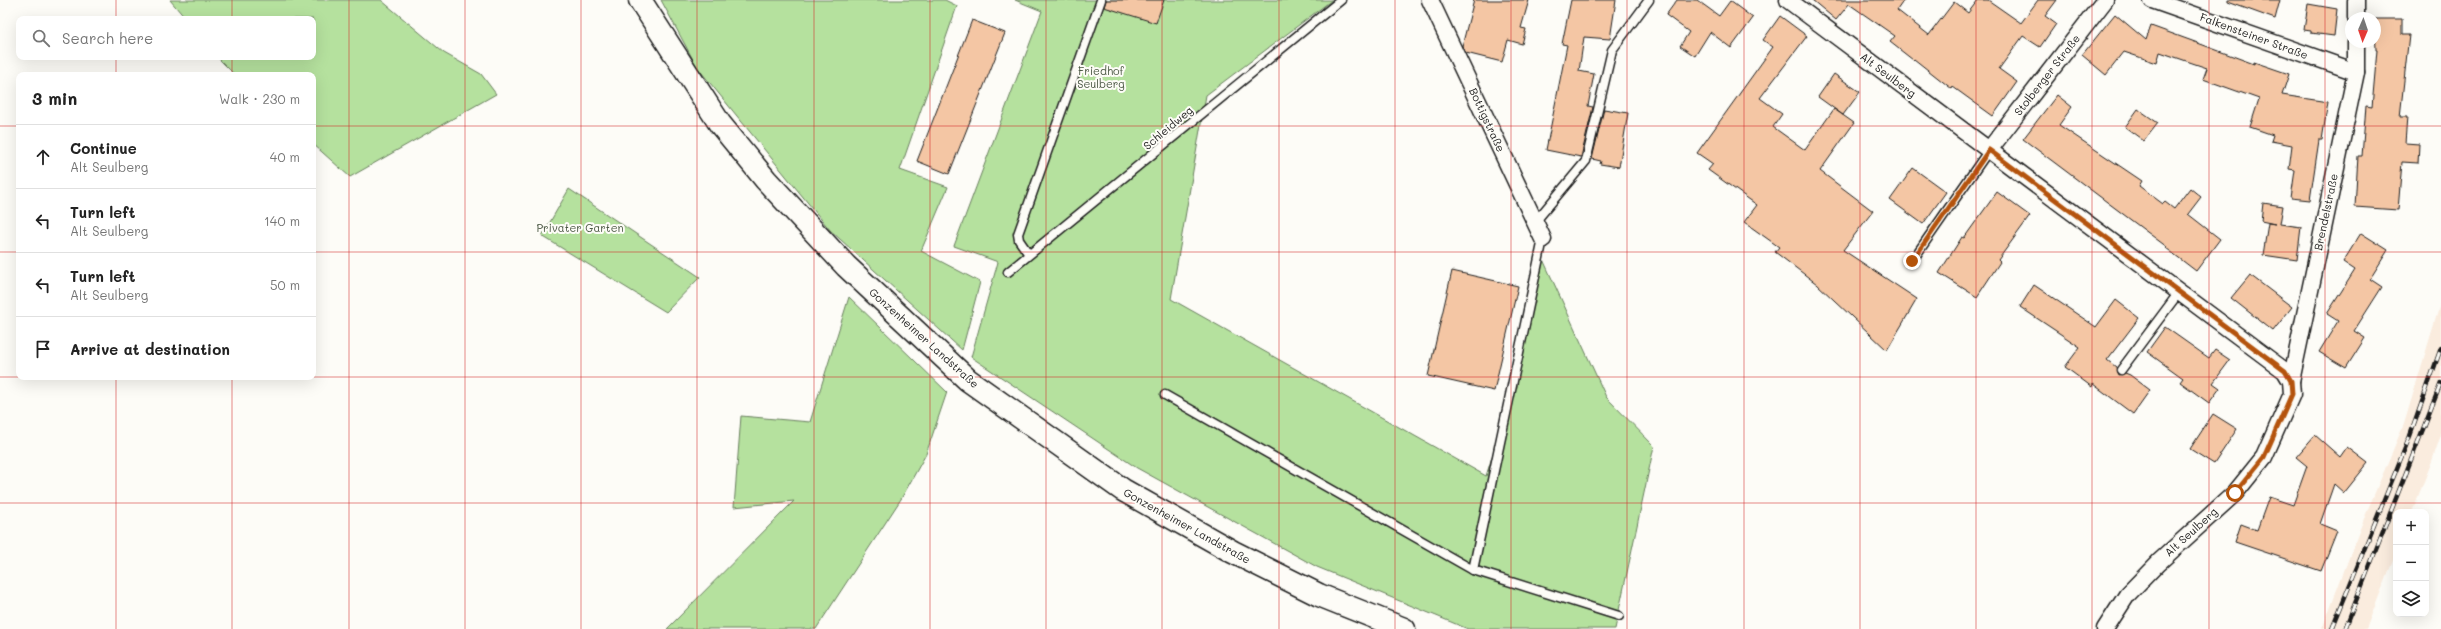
<!DOCTYPE html>
<html lang="en">
<head>
<meta charset="utf-8">
<style>
	:root { --surface:#fff; --page:#f2f2f2; --text:#222; --muted:#767676; --line:#e0e0e0 }
	body { margin:0; font-family:Mali,sans-serif; background:var(--page); color:var(--text) }
	.controls { position:absolute; right:12px; bottom:12px; display:grid; overflow:hidden; border-radius:8px; box-shadow:0 4px 16px #0002 }
	.controls button { width:36px; height:36px; display:grid; place-items:center; padding:0; border:0; border-bottom:1px solid var(--line); background:var(--surface); color:var(--text); font:20px sans-serif }
	.compass { position:absolute; left:2345px; top:12px; width:36px; height:36px; border-radius:50%; background:var(--surface); box-shadow:0 4px 16px #0002; rotate:182deg }
	.stop { position:absolute; width:12px; height:12px; margin:-9px; border:3px solid #b45309; border-radius:50%; background:#fff }
	.stop.end { background:#b45309; border-color:#fff; box-shadow:0 1px 4px #0008 }
	.list { margin:0; padding:0; list-style:none }
	h2 { display:flex; justify-content:space-between; align-items:center; height:52px; margin:0; padding:0 16px; font-size:17px }
	h2 small { font-size:13px; font-weight:400; color:var(--muted) }
	.list li { display:grid; grid-template-columns:26px 1fr auto; gap:12px; align-items:center; box-sizing:border-box; height:64px; padding:0 16px; border-top:1px solid var(--line) }
	.list b { display:block; font-size:15px; white-space:nowrap }
	.list p { margin:0; font-size:13px; white-space:nowrap; color:var(--muted) }
	.list em { font-size:13px; font-style:normal; color:var(--muted) }
	.icon { flex:none; width:22px; height:22px; fill:none; stroke:currentColor; stroke-width:2; stroke-linecap:round; stroke-linejoin:round }
	.map { position:relative; flex:none; width:2441px; height:629px; overflow:hidden }
	.search { position:absolute; background:var(--surface); box-shadow:0 4px 16px #0002; left:16px; top:16px; width:300px; height:44px; display:flex; align-items:center; gap:10px; box-sizing:border-box; padding:0 14px; border-radius:8px; color:var(--muted); font-size:15px }
	.panel { position:absolute; background:var(--surface); box-shadow:0 4px 16px #0002; left:16px; top:72px; width:300px; height:308px; border-radius:8px }
	.map>svg:first-child { display:block }
</style>
</head>
<body>
<div class="map">
<svg width="2441" height="629" viewBox="0 0 2441 629">
	<rect width="100%" height="100%" fill="#fdfcf7"/>
	<filter id="ink" filterUnits="userSpaceOnUse"><feTurbulence type="fractalNoise" baseFrequency=".025" numOctaves="2"/><feDisplacementMap in="SourceGraphic" scale="8" xChannelSelector="R" yChannelSelector="G"/><feConvolveMatrix kernelMatrix="1 2 1 2 8 2 1 2 1" color-interpolation-filters="sRGB"/></filter>
	<g filter="url(#ink)">
		<path fill="#faecde" d="M2441,301V435L2432,461L2412,512H2396V553L2366,629H2322L2363,521L2404,424Z"/>
		<g fill="#b5e19e" stroke="#687e5d">
			<path d="M170,0H381L444,53L481,74L496,94L350,177L313,144V75H235L217,57H313V19H186Z"/>
			<path d="M661,0H945L957,6L900,170L948,187L921,251L980,282L962,350L830,230L697,67Z"/>
			<path d="M1015,0H1332L1206,95L1171,299L1486,476L1507,410L1541,255L1606,397L1654,446L1615,629H1468L1317,567L1137,468L971,357L998,262L954,246L1042,11Z"/>
			<path d="M569,189L700,277L666,312L542,236Z"/>
			<path d="M849,297L947,392L926,454L901,499L816,629H667L794,501L734,507L741,416L810,422Z"/>
		</g>
		<g fill="#f4c6a4" stroke="#1c1c1c">
			<path d="M1106,0H1164L1156,23L1104,7Z"/>
			<path d="M1474,0H1529L1521,28L1526,29L1522,44L1508,40L1502,62L1466,53L1462,46Z"/>
			<path d="M1571,0H1616L1610,39L1584,37L1579,71L1594,74L1588,106L1593,107L1581,157L1546,150L1567,45L1562,44Z"/>
			<path d="M1677,0H1697L1719,16L1730,1L1753,18L1731,48L1710,32L1695,56L1680,46L1689,32L1666,15Z"/>
			<path d="M1812,0H1904L1897,10L1929,35L1954,2L1968,13L1978,0H1988L2021,23L2038,0H2057L2045,16L2056,24L2040,47L2023,36L1999,69L2017,82L1993,116L1953,87L1952,89L1914,59L1913,60L1890,42L1895,36L1849,4L1836,20Z"/>
			<path d="M2228,0H2280L2275,19L2228,2Z"/>
			<path d="M2308,4L2337,9L2334,36L2311,33V31L2304,30Z"/>
			<path d="M2115,14L2146,40L2151,26L2195,42L2254,64V62L2289,74L2282,95L2328,102L2322,140H2319L2310,200L2291,198L2295,170L2289,169L2292,145L2271,141L2273,135L2250,127L2259,99L2203,79L2207,68L2160,52L2157,63L2124,52L2106,75L2082,55Z"/>
			<path d="M1780,16L1807,36L1760,98L1782,114L1773,127L1805,150L1834,109L1854,123L1820,171L1873,211L1843,250L1917,299L1887,350L1817,284L1775,252L1779,247L1744,222L1757,205L1708,170L1713,164L1697,153L1773,47L1763,40Z"/>
			<path d="M2375,19H2402V35H2409L2400,117H2407L2405,143L2419,144L2418,163L2402,162L2398,210L2355,207L2358,156H2362L2366,106L2372,107L2377,50H2376Z"/>
			<path d="M972,20L1005,33L949,174L917,161Z"/>
			<path d="M1834,74L1860,92L1843,115L1818,97Z"/>
			<path d="M2057,95L2072,107L2059,125L2142,181L2139,186L2163,204L2165,202L2174,209L2190,188L2201,197L2188,214L2220,239L2196,271L2166,248L2167,247L2023,139Z"/>
			<path d="M1604,109L1628,113L1619,167L1600,164L1601,161L1592,159Z"/>
			<path d="M2138,109L2158,123L2144,141L2125,127Z"/>
			<path d="M1913,168L1946,192L1923,224L1890,200Z"/>
			<path d="M1997,192L2030,216L1998,260L2000,262L1977,297L1939,273L1962,237L1964,238Z"/>
			<path d="M2263,203L2283,206L2280,224L2301,227L2297,260L2263,255L2268,223L2275,224L2261,221Z"/>
			<path d="M2361,233L2388,250L2370,279L2382,287L2354,331L2365,338L2346,368L2319,352L2338,321L2327,314L2355,270L2343,262Z"/>
			<path d="M1452,271L1518,286L1494,391L1428,376Z"/>
			<path d="M2250,275L2292,307L2273,331L2231,298Z"/>
			<path d="M2034,285L2096,327L2116,300L2139,318L2107,360L2116,367L2118,375L2125,373L2130,375L2150,390L2133,414L2093,384L2092,387L2065,367L2080,347L2020,307Z"/>
			<path d="M2165,327L2209,358L2215,350L2230,360L2213,383L2220,388L2209,403L2180,382L2183,378L2147,352Z"/>
			<path d="M2213,414L2237,429L2214,464L2190,449Z"/>
			<path d="M2315,435L2340,457L2347,447L2368,463L2344,493L2334,484L2320,524L2337,531L2321,571L2235,542L2241,524L2257,530L2269,497L2293,505L2307,466L2296,457Z"/>
		</g>
		<g fill="none" stroke-linecap="round" stroke-linejoin="round">
			<defs>
				<g id="lane">
					<path d="M1535,222L1586,161L1612,50L1649,0"/>
					<path d="M1028,253L1019,240L1018,234L1101,0"/>
					<path d="M1912,261L1989,150"/>
					<path d="M1008,272L1341,0"/>
					<path d="M2121,370L2180,291"/>
					<path d="M1165,395L1473,570L1619,616"/>
					<path d="M1473,570L1543,239"/>
				</g>
				<g id="street">
					<path d="M1430,0L1543,239"/>
					<path d="M1788,0L2285,371L2291,381L2292,394L2264,457L2235,493L2159,562L2127,595L2105,629"/>
					<path d="M2152,0L2356,72"/>
					<path d="M2356,18V0"/>
					<path d="M1989,150L2105,0"/>
					<path d="M2291,381L2356,72V42"/>
				</g>
				<path id="secondary" d="M640,0L720,124L766,180L846,266L968,380L1123,490L1233,552L1319,595L1404,629"/>
			</defs>
			<use href="#lane" stroke="#1c1c1c" stroke-width="11"/>
			<use href="#street" stroke="#1c1c1c" stroke-width="19"/>
			<use href="#secondary" stroke="#1c1c1c" stroke-width="25"/>
			<use href="#lane" stroke="#fdfcf7" stroke-width="8"/>
			<use href="#street" stroke="#fdfcf7" stroke-width="16"/>
			<use href="#secondary" stroke="#fdfcf7" stroke-width="22"/>
			<defs>
				<g id="rail">
					<path d="M2332,629L2410,436L2441,348"/>
					<path d="M2345,629L2441,383"/>
				</g>
			</defs>
			<use href="#rail" stroke="#1c1c1c" stroke-width="4.5"/>
			<use href="#rail" stroke="#fdfcf7" stroke-width="3" stroke-dasharray="9" stroke-linecap="butt"/>
		</g>
	</g>
	<g fill="none" stroke-linecap="round" stroke-linejoin="round" filter="url(#ink)">
		<path stroke="#b45309" stroke-width="5" d="M1912,261L1989,150L2285,371L2291,381L2292,394L2264,457L2235,493"/>
	</g>
	<path fill="none" stroke="#d62828" stroke-width="1" stroke-opacity="0.55" d="M116,0V19M232,0V19M349,0V629M465,0V629M581,0V629M697,0V629M814,0V629M930,0V629M1046,0V629M1162,0V629M1279,0V629M1395,0V629M1511,0V629M1627,0V629M1744,0V629M1860,0V629M1976,0V629M2092,0V629M2209,0V629M2325,0V629M116,57V75M232,57V75M0,126H19M313,126H2441M0,252H19M313,252H2441M0,377H2441M116,377V629M232,377V629M0,503H2441"/>
	<g text-anchor="middle" stroke-width="4" stroke-linejoin="round" paint-order="stroke">
		<g font-size="11" fill="#1c1c1c" stroke="#fdfcf7">
			<text transform="translate(2254 36) rotate(20)" y="4">Falkensteiner Straße</text>
			<text transform="translate(1888 75) rotate(37)" y="4">Alt Seulberg</text>
			<text transform="translate(2047 75) rotate(-52)" y="4">Stolberger Straße</text>
			<text transform="translate(1487 120) rotate(65)" y="4">Bottigstraße</text>
			<text transform="translate(1168 128) rotate(-40)" y="4">Schleidweg</text>
			<text transform="translate(2326 212) rotate(-78)" y="4">Brendelstraße</text>
			<text transform="translate(924 338) rotate(42)" y="4">Gonzenheimer Landstraße</text>
			<text transform="translate(1187 526) rotate(29)" y="4">Gonzenheimer Landstraße</text>
			<text transform="translate(2191 532) rotate(-42)" y="4">Alt Seulberg</text>
		</g>
		<g font-size="11" fill="#4a5743" stroke="#fdfcf7">
			<text x="1101" y="75">Friedhof<tspan x="1101" dy="13">Seulberg</tspan></text>
			<text x="580" y="232">Privater Garten</text>
		</g>
	</g>
</svg>
<div class="controls">
<button>+</button>
<button>−</button>
<button><svg class="icon" aria-label="layers" viewBox="0 0 24 24"><path d="M12 4l9 5-9 5-9-5zM3 14l9 5 9-5"/></svg></button>
</div>
<svg class="compass" viewBox="-18 -18 36 36"><path d="M0-13l5 13h-10z" fill="#e53935"/><path d="M0 13l5-13h-10z" fill="#767676"/></svg>
<div class="stop" style="left:2235px;top:493px"></div>
<div class="stop end" style="left:1912px;top:261px"></div>
<div class="search"><svg class="icon" aria-label="search" viewBox="0 0 24 24"><circle cx="10" cy="10" r="6"/><path d="M15 15l6 6"/></svg>Search here</div>
<section class="panel">
<h2>3 min<small>Walk · 230 m</small></h2>
<ul class="list">
<li><svg class="icon" aria-label="ahead" viewBox="0 0 24 24"><path d="M12 20V5M6 11l6-6 6 6"/></svg><div><b>Continue</b><p>Alt Seulberg</p></div><em>40 m</em></li>
<li><svg class="icon" aria-label="left" viewBox="0 0 24 24"><path d="M17 20v-9H6M10 6l-5 5 5 5"/></svg><div><b>Turn left</b><p>Alt Seulberg</p></div><em>140 m</em></li>
<li><svg class="icon" aria-label="left" viewBox="0 0 24 24"><path d="M17 20v-9H6M10 6l-5 5 5 5"/></svg><div><b>Turn left</b><p>Alt Seulberg</p></div><em>50 m</em></li>
<li><svg class="icon" aria-label="arrive" viewBox="0 0 24 24"><path d="M6 21V4h12l-3 4 3 4H6"/></svg><div><b>Arrive at destination</b></div></li>
</ul>
</section>
</div>
</body>
</html>
